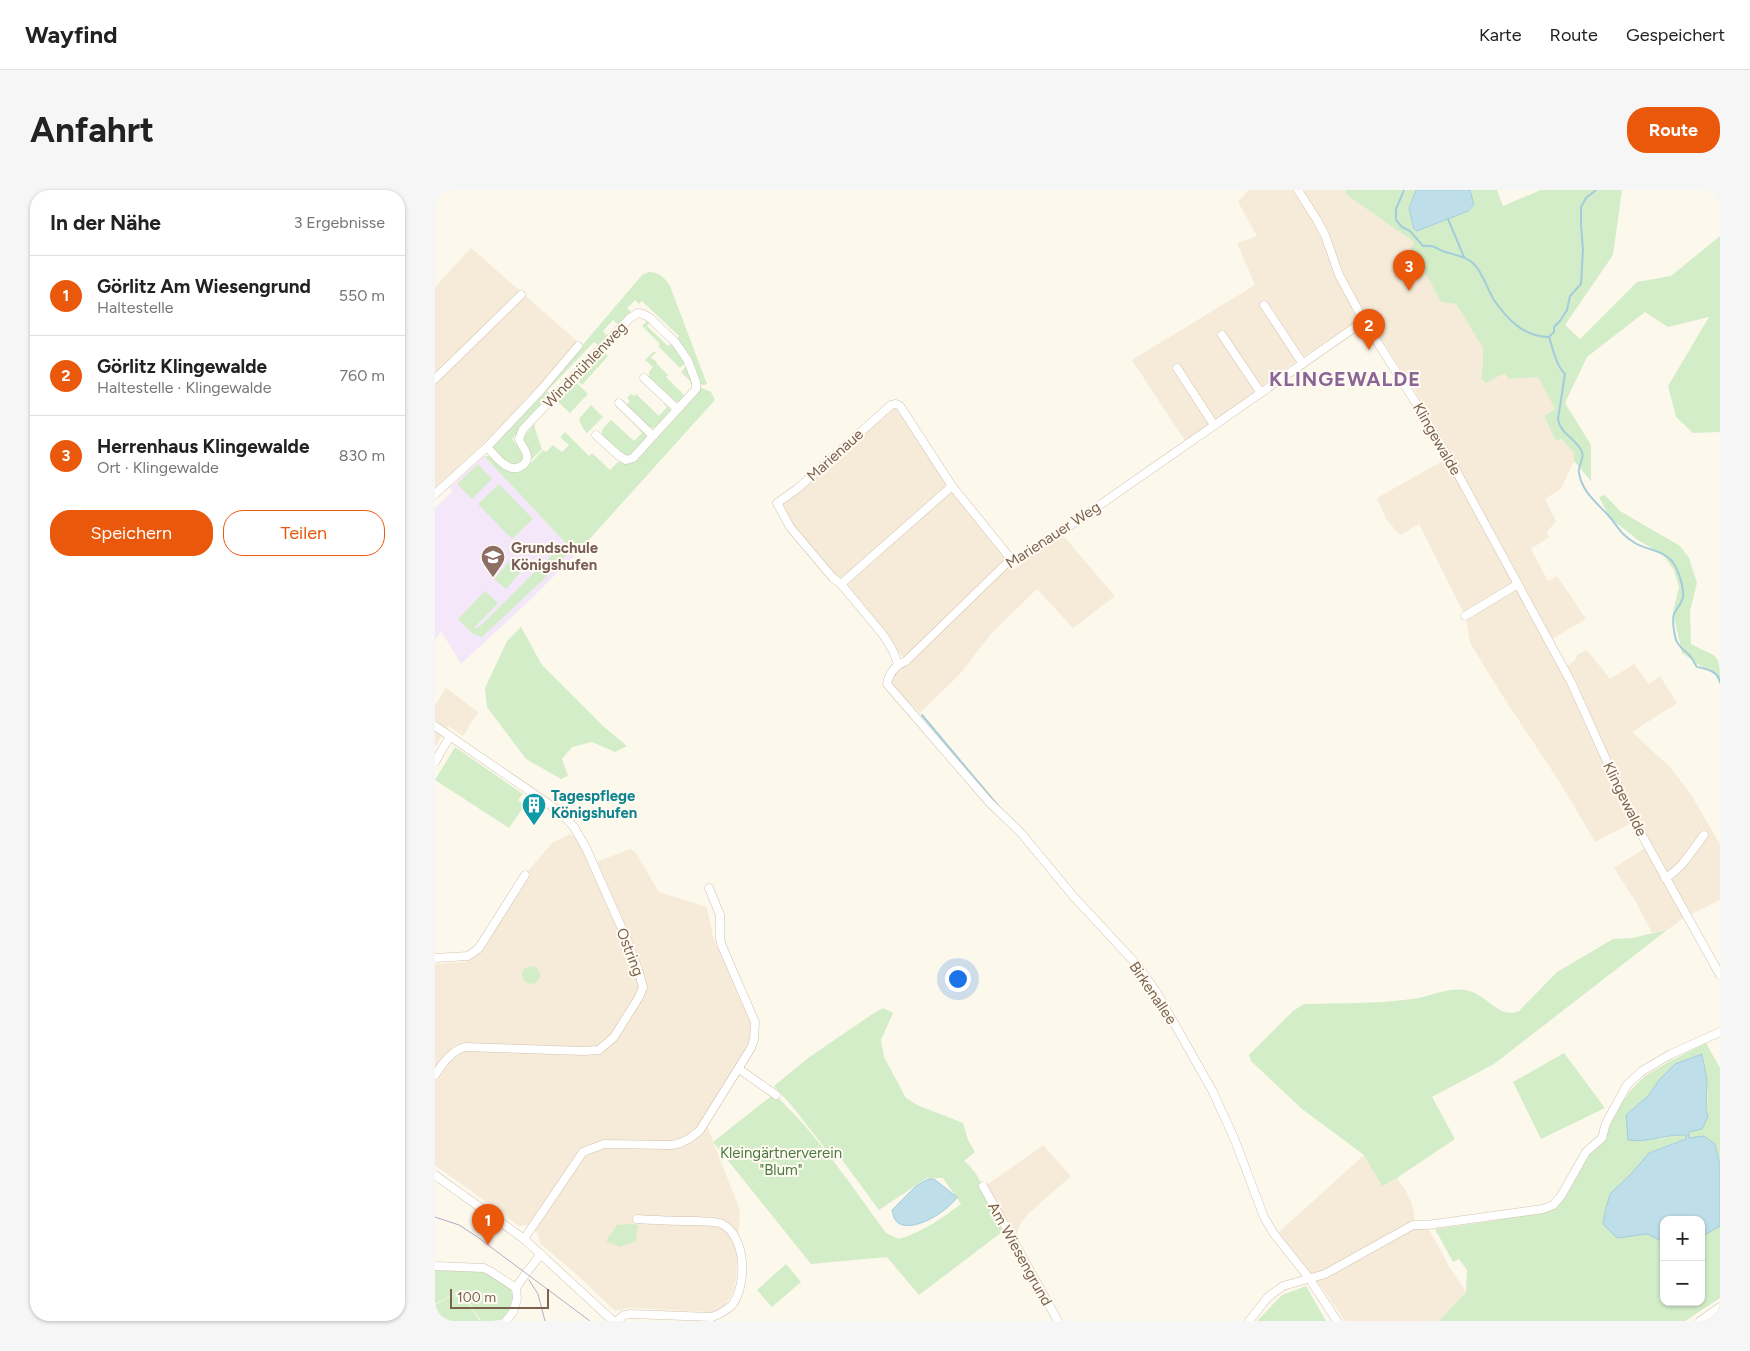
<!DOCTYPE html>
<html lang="de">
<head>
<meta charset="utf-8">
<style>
	:root { --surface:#fff; --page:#f6f6f6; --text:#222; --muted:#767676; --line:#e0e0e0; --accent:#ea580c }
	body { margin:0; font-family:Figtree,sans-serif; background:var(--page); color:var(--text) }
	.controls { position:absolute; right:15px; bottom:15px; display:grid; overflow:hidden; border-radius:10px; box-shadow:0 1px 4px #0004 }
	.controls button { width:45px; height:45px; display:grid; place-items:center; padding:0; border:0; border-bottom:1px solid var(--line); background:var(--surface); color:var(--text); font:25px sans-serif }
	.scale { position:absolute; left:15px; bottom:12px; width:99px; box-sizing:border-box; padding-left:5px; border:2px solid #7b624c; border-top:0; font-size:14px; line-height:18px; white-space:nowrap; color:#7b624c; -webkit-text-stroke:4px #fffbf3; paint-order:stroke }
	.you { position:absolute; left:522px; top:788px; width:18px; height:18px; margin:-12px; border:4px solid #fff; border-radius:50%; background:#1a73e8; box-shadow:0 0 0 8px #1a73e833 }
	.badge { display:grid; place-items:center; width:32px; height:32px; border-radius:50%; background:var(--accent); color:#fff; font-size:16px; font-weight:700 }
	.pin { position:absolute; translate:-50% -41px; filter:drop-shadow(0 1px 2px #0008) }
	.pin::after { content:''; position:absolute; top:26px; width:18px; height:15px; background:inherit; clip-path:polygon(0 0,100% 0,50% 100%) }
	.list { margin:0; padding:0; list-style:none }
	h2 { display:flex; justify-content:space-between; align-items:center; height:65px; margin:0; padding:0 20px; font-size:21px }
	h2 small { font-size:16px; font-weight:400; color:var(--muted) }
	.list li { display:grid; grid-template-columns:32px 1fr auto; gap:15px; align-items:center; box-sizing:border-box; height:80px; padding:0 20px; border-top:1px solid var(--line) }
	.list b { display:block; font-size:19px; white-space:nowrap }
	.list p { margin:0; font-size:16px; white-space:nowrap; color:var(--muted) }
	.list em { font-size:16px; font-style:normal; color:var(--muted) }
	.actions { display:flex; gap:10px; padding:15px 20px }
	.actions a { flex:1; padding:11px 0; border:1px solid var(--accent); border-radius:20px; text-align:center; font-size:18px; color:var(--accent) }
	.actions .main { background:var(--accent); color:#fff }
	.map { position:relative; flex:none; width:1285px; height:1131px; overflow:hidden; border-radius:20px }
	header { display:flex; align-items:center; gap:30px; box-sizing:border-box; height:70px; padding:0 25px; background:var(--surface); border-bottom:1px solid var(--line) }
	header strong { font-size:24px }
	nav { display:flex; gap:28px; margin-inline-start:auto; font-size:18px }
	.intro { display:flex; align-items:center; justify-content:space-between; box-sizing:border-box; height:120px; padding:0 30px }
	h1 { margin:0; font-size:35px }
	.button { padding:12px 22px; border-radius:20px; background:var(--accent); color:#fff; font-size:18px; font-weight:700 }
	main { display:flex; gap:30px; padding:0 30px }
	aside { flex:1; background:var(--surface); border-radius:20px; box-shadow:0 1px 4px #0004 }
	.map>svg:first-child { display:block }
</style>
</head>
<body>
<header>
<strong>Wayfind</strong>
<nav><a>Karte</a><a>Route</a><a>Gespeichert</a></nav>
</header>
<div class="intro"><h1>Anfahrt</h1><a class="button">Route</a></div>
<main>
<aside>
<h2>In der Nähe<small>3 Ergebnisse</small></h2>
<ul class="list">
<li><span class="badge">1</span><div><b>Görlitz Am Wiesengrund</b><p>Haltestelle</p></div><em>550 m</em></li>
<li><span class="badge">2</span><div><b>Görlitz Klingewalde</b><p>Haltestelle · Klingewalde</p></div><em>760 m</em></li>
<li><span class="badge">3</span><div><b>Herrenhaus Klingewalde</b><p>Ort · Klingewalde</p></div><em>830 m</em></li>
</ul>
<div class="actions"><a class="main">Speichern</a><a>Teilen</a></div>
</aside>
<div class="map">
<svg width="1285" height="1131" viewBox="0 0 1285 1131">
	<rect width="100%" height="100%" fill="#fdf8ec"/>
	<g fill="#f6ebd9">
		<path d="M814,0H910L913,6L979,52L988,79L1006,112L1021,114L1048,158V173L1046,189L1051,193L1070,183L1073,189L1103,187L1120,219L1109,226L1121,251L1126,249L1139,263V271L1126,299L1110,309L1121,331L1112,342L1114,347L1096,359L1113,391L1122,386L1151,429L1112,452L1127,480L1140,470L1143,464L1152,460L1175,489L1199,474L1214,494L1225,486L1242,513L1197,542L1236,578L1257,606L1285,654V710L1250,727L1232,740L1217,743L1201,712L1179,678L1216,654L1203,629L1160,652L1124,591L1067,505L1035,453L1031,428L984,334L965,345L951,329L942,308L1018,265L990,217L931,125L862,171L750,251L697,170L820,95L802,53L822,46L803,12Z"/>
		<path d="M36,58L142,151L77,226L0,300V97Z"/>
		<path d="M459,218L462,219L517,301L580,379L625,342L680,406L638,438L602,399L556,444L525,484L485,523L457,496L455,489L472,472L357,336L347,316Z"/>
		<path d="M11,498L43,522L28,546L13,536L0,557V515Z"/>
		<path d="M134,644L142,648L154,675L195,659L200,662L224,702L272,717L278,747L317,836V844L313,856L268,926L305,1020L301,1090L298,1103L289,1116L283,1120L274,1122L194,1118L180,1121L150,1092L105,1053L103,1043L92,1035L84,1036L72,1027V1025L68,1024L0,975V774L30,772L45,763L93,686V681L117,653Z"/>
		<path d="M608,955L636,986L593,1024L585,1034L581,1048L549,997Z"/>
		<path d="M929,965L947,995L962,988L972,1003L976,1012L979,1023V1034H991L1015,1078L1031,1102L1004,1131H910L888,1099L843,1043Z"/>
	</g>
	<path fill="#f5e7fa" d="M49,266L141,364L93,412L26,474L6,441L0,450V318L18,301L15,297Z"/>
	<g fill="#d3edc8">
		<path d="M910,0H981L974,18L982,41L1033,21L1039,15L1035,0H1062L1068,16L1106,0H1187L1178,65L1130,135L1145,149L1202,92L1236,86L1285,46V242L1258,243L1241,227L1233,196L1274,127L1233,137L1210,122L1152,167L1130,213L1156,255V291L1139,271V263L1126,249L1121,251L1109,226L1120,219L1103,187L1073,189L1070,183L1051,193L1046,189L1048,173V158L1021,114L1006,112L988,79H981L975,77L974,63L979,52L913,6Z"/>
		<path d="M214,82C224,82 230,88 235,96L272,194L269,195L264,194L252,161L241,150L244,146L207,111L204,114L200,110L192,118L196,122L184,135L178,130L168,141L172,146L164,156L159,152L112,201L118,207L77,249L87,262L89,269L86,274L75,276L58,259L57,255L123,184L207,85Z"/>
		<path d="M212,131L214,133L212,136L233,156L236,154L241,157L251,172L245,178L223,156L225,154L207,136Z"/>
		<path d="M167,161L173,166L147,195L141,189Z"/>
		<path d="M219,161L221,163L215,168L220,170L223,175L233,185L231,187L249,205L258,196L255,193L256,192L246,182L252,175L259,196L244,212L236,211L214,188V182L218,177L210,170Z"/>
		<path d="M140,191L153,204L135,223L122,211Z"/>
		<path d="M267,198L276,202L280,210L141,364L49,266H57L74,282C91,283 97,271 108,260L111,262L118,255L127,262L134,255L125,247L130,242L154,266L157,263L175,280L184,271L188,273L264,199Z"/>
		<path d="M196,204L199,206L201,204L224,226L232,217L229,214L230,213L234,215L236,222L221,238L213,237L191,215L195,211L192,208Z"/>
		<path d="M156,215L168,227L152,243L147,237L144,229Z"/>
		<path d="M184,216L210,242L212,250L196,266H189L167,246V240L176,230L199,251L207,243L204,240L205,238L183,217Z"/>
		<path d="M100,233V239L107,259L92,274L87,249Z"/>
		<path d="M43,274L57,289L37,309L22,294Z"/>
		<path d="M64,294L98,329L77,349L43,314Z"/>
		<path d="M1170,305L1185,321L1245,356L1254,368L1262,393L1255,421L1256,454C1284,469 1285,461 1285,495L1280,482L1267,477L1247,463L1238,422L1244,397L1239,380L1229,366L1203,350L1175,328L1164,307Z"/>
		<path d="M126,356L133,363L110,388L47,447L38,444L23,429L50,401L63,413L38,439L44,437Z"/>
		<path d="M74,372L85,383L71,399L59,389Z"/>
		<path d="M86,437L107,475L168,536L192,556L180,562L157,552L137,557L127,569L133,586L126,589L91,569L52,517L50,498L72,451Z"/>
		<path d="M20,557L88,604L83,610L90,615L74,638L0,590Z"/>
		<path d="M1232,740L1059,874L997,907L1020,949L962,988L947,996L929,965L867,919L816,871L814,865L858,821L869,814C905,813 942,814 977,809C995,807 1012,797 1030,800C1052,803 1063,830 1084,821L1122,782L1178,749L1197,748Z"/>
		<circle cx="96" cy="785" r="9"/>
		<path d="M448,818L458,823L446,850L449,867L471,908L482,915L528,933L533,950L540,962L529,971C538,978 543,986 548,997L544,999L548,997L571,1039L484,1105L452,1067L376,1074L278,952L339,904C382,944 416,995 451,1043L464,1049C488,1042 507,1028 526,1014L508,988H492L444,1020L405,967L400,971L357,916L339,896L373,868L439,823Z"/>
		<path d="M1271,853L1285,878V975L1280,954L1254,948C1254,937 1265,931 1270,921C1276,909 1270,879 1268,865L1224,890L1213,906L1191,925L1192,936L1224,949L1244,945H1251V949L1214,963L1196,984L1182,1048L1212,1044L1229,1052V1112H1266V1047L1285,1036V1108L1250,1131H1004L1031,1102L1032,1080L1024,1069L1018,1072L1000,1039L1057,1031L1114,1020L1152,966L1171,947L1178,925L1195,901L1210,886L1237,870Z"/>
		<path d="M1129,863L1170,918L1106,949L1078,892Z"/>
		<path d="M196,1034L203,1035L201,1051L185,1057L171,1051L182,1035Z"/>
		<path d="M351,1074L366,1092L337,1117L322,1100Z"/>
		<path d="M0,1079C15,1079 42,1077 55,1084C70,1092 87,1104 74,1122C71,1125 69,1129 65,1130C60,1131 52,1131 46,1131L26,1100L0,1114Z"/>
		<path d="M871,1096L891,1131H822L847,1105Z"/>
		<path d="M25,1101L45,1131H0V1115Z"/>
	</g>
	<g fill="#bedee9" stroke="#a4cddb">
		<path d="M981,0H1035L1039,15L1033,21L982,41L979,39L974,18Z"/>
		<path d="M1267,864L1272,890L1271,920L1273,927L1267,939L1254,942V948L1269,946L1280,954L1285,975V1036L1266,1047V1030H1229V1052L1212,1044L1182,1048L1168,1034L1170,1022L1175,1004L1196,984L1214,963L1251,949V945C1231,944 1213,953 1193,950L1191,925L1213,906L1224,890L1240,874Z"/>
		<path d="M493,989H499L522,1007C514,1021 474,1046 461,1031C458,1028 458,1023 457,1020L481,996Z"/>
	</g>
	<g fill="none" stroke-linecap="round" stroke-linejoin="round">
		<g stroke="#a4cddb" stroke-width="2">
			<path d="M969,0L961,19V30L967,37L975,41L988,56C1001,55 999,58 1010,62C1020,65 1030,66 1038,73C1049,84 1051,97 1059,110C1072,129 1089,147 1114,147C1118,159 1121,175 1130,184L1123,229C1125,244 1142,249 1147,262C1150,271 1142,275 1144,283C1147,302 1162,313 1174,326C1184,338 1185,344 1200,353C1211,360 1228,360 1237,371C1243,379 1249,396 1248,407C1247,413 1242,418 1239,424C1237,430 1239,443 1241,450C1244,458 1251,461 1256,467C1258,470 1260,474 1262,477C1272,479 1283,481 1285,492"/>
			<path d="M1013,29L1029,67"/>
			<path d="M1114,147L1119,142V137L1125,131L1132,120L1135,106L1146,94L1148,60L1146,35V17L1151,8L1161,0"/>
			<path d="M487,525L564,617"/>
		</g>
		<defs>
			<g id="street">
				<path d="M863,0L882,30L890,45L904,85L929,131L986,221L1018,275L1136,492L1199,631L1285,785"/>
				<path d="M829,115L868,174"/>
				<path d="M787,145L826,203"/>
				<path d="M742,178L779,235"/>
				<path d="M209,188L242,219"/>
				<path d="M0,189L86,105"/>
				<path d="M184,213L218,246"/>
				<path d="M52,257C60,265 72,283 85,277C89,275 92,272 92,267C92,260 86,256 84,249L88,239L195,128L203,123L208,124L215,128L241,153L253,171L261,192V199L198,268L191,270L183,265L161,245"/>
				<path d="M0,304L52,257L105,201L143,156"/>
				<path d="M406,394L517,296"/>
				<path d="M1030,426L1083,394"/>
				<path d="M463,474L458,461L449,446L406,394L398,388L355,337L342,313L362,299L456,215L461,214L465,216L517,296L576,369"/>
				<path d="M0,536L124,621L139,637L151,658L192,750L203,779L208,797L204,807L179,847L164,860L148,861L30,857C16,861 8,873 0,885"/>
				<path d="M0,572L15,546"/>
				<path d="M1230,688C1247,679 1258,659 1269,645"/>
				<path d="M0,768L33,766L44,758L90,685"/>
				<path d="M304,879L341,905"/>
				<path d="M0,985L89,1049L178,1131"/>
				<path d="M548,996L623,1131"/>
				<path d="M89,1049L148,962L169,954L237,955C249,953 256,948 265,940L316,858L319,849L320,832L287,756L285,749V725L274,698"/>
				<path d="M0,1076L49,1078L55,1081L81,1098"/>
				<path d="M71,1131L78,1122L82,1109L81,1098L89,1086L106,1064"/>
				<path d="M182,1131L189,1125L196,1124L277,1127C285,1124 291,1121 297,1115C312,1096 312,1047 287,1034C280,1031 269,1032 260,1031C241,1031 222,1030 202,1029"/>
				<path d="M814,1131L833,1107L848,1096L890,1084L978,1035H992L1108,1019L1118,1015L1126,1006L1151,962L1167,948L1171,933L1192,895L1207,881L1236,864L1285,842"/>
				<path d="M902,1131L874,1088L839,1044L829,1027L799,948L777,900L722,803L704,777L639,707L586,643L554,612L452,494C454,483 461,475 471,471L576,369H585L626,342L929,131"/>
				<path d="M1265,1131L1285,1117"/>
			</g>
		</defs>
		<use href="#street" stroke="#d2c2af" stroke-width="9"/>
		<use href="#street" stroke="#fff" stroke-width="8"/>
		<g stroke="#bda7ca" stroke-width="1">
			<path d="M0,1027L24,1035L41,1046L155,1131"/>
			<path d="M94,1090L103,1104L110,1131"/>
		</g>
	</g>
	<defs>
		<symbol id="school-pin" viewBox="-11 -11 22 30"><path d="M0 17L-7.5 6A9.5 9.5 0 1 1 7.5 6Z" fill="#8d6e63" stroke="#fffbf3"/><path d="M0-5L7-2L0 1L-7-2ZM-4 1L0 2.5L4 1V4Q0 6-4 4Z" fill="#fff"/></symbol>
		<symbol id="building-pin" viewBox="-11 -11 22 30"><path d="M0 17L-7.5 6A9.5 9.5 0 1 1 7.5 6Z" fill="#0f9aa8" stroke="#fffbf3"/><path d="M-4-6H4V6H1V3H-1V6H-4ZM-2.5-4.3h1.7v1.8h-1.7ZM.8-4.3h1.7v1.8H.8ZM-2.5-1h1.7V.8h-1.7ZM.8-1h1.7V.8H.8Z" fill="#fff"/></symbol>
	</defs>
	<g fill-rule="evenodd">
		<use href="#school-pin" x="44" y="353" width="28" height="38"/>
		<use href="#building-pin" x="85" y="601" width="28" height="38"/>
	</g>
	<g text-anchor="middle" stroke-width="4" stroke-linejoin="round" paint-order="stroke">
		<g font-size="15" fill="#7b624c" stroke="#fffbf3">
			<text transform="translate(150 175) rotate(-46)" y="5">Windmühlenweg</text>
			<text transform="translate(1002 249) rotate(60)" y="5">Klingewalde</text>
			<text transform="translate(400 265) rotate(-42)" y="5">Marienaue</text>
			<text transform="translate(618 345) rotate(-33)" y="5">Marienauer Weg</text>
			<text transform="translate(1190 609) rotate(64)" y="5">Klingewalde</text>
			<text transform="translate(195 762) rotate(69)" y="5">Ostring</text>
			<text transform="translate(718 803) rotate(56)" y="5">Birkenallee</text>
			<text transform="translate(585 1064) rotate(61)" y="5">Am Wiesengrund</text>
		</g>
		<g font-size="15" font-weight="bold" fill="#785e54" stroke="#fffbf3" text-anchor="start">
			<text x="76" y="363">Grundschule<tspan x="76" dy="17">Königshufen</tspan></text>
		</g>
		<g font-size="15" font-weight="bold" fill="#0d838f" stroke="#fffbf3" text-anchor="start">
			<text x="116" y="611">Tagespflege<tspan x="116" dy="17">Königshufen</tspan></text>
		</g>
		<g font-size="15" fill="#4c7a40" stroke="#fffbf3">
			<text x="346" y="968">Kleingärtnerverein<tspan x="346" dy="17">"Blum"</tspan></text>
		</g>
		<g font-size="20" font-weight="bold" letter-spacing="1" fill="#8b6596" stroke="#fffbf3">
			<text x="910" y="196">KLINGEWALDE</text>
		</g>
	</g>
</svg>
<div class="controls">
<button>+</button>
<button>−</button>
</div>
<div class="scale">100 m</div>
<div class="you"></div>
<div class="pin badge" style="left:53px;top:1055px">1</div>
<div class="pin badge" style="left:934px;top:160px">2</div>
<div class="pin badge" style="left:974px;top:101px">3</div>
</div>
</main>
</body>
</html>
